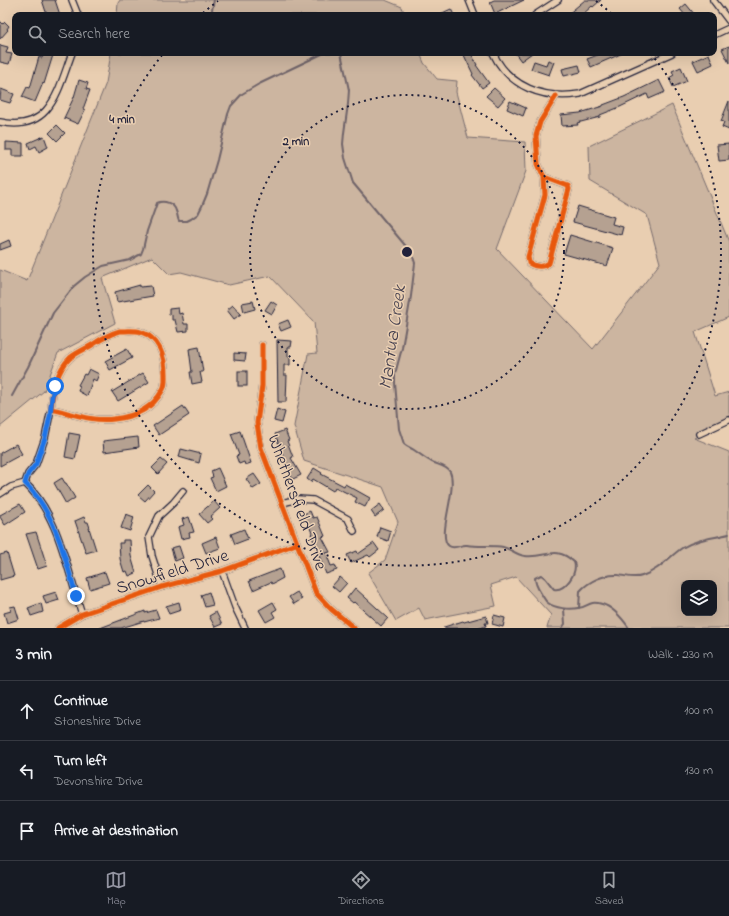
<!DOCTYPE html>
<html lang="en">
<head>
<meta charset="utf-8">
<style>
	:root { --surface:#171b24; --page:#242831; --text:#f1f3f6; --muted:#9ea1a6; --line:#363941; --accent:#9495a2 }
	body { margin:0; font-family:"Indie Flower",sans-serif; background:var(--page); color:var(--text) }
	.controls { position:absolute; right:12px; bottom:12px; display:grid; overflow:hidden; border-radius:8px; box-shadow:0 4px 16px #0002 }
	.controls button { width:36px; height:36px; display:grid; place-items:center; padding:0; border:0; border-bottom:1px solid var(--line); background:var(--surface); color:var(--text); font:20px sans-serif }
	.stop { position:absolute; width:12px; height:12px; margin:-9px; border:3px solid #1a73e8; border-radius:50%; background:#fff }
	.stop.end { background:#1a73e8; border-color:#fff; box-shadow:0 1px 4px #0008 }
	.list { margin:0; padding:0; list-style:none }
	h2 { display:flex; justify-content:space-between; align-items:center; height:52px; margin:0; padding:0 16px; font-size:17px }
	h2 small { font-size:13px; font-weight:400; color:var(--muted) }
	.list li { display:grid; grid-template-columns:26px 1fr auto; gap:12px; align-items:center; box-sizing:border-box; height:60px; padding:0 16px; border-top:1px solid var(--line) }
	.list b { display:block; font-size:15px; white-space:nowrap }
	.list p { margin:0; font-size:13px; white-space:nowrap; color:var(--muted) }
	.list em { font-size:13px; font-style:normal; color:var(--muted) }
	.icon { flex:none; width:22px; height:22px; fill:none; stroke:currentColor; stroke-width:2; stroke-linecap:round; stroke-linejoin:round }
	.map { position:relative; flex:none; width:729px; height:628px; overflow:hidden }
	.search { position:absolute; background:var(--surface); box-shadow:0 4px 16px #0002; left:12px; right:12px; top:12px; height:44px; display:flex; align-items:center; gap:10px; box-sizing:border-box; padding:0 14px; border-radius:8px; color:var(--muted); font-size:15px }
	.sheet { height:232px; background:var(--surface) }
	nav { display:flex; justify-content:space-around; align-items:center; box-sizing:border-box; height:56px; border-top:1px solid var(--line); background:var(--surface); font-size:11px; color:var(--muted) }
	nav a { display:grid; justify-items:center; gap:2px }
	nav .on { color:var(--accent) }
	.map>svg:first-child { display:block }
</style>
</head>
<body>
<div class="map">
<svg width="729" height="628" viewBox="0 0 729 628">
	<rect width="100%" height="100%" fill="#e9ceb1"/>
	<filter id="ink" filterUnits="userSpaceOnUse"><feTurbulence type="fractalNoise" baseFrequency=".025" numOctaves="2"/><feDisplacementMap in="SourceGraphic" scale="8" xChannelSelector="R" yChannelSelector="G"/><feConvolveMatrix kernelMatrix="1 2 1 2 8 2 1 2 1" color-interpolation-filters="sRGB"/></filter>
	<g filter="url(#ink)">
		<g fill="#ccb5a0" stroke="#776c6e" fill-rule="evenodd">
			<path d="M120,0H385L402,7L405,15H117L118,3Z"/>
			<path d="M111,53H420L424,63L437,79L457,81L456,92L468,138L525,142L526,171L497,249L593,349L660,263L647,215L590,181L589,146L672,105L729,242V317L695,332L715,396L729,392V420L694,438L729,452V628H547L551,615L516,577L491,585L496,606L425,620L419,608L396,621L368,573L385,560L398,522L383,487L304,461L294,426L308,354L317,353L314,322L270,276L229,285L181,272L169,274L152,257L102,278L115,323L58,353L44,391L0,427V270L27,281L106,83ZM684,583H714V613H684Z"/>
		</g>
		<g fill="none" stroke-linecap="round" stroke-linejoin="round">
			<g stroke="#6f6469" stroke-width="2">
				<path d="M211,15L214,0"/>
				<path d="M341,53L349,90L348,104L344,133L343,144L345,158L353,183L409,250L413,257L415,263L411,296L402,348L395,374V383L399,429L404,444C407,447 411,448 414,450C420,454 426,459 432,462C438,465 447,466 450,472C458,489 436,537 449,546C455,550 461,544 467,545C477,547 494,545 503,547C511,549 516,555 525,556C545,559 555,544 574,562C578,573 565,591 554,589C548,583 548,579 541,575L535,578C535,585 539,590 542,595C544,598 545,601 548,603C555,608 569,610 578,608C589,607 588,600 602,604C613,607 622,618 629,628"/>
				<path d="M12,396L28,367L53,313L74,286L85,277L103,266L130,260L141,254L143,249L147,231L157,203C164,200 174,203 176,211C178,215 177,217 179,221H187L191,219L198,214L202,206L207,194L217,160L228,114L231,106L242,94L259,84L324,53"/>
				<path d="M579,608L580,591C589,581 604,574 618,575C627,576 634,579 642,576C658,571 669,557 682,548C696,539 714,538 729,534"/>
				<path d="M562,628L565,624L564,609"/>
			</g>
		</g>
		<g fill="#b5a191" stroke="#22223b">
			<path d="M42,0H55L60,15H47Z"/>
			<path d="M494,0H524L495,14L490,2Z"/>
			<path d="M585,0H601L593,7L592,6L582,15H567Z"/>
			<path d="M686,4L695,15H685L680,9Z"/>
			<path d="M451,9L454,15H438Z"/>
			<path d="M0,21L3,24L5,22L9,26L7,29L8,30L0,39Z"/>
			<path d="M0,45L8,47L6,53L12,54L9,64L0,62Z"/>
			<path d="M729,46V63L722,49Z"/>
			<path d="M44,53L53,55L44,84L43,83L35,102L22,97L27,87L30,88L39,57L42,58Z"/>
			<path d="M463,53H471L477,65H476L489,83L482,88L472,75L473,74Z"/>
			<path d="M515,53H532L521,61Z"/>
			<path d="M603,53H623L591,67L587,59Z"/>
			<path d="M709,54L713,64L698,71L693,61Z"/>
			<path d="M548,60L554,62L549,75L531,69L534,61L546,65Z"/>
			<path d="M579,65L581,72L564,76L562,69Z"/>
			<path d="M681,67L687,81L673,87L669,78L674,75L672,71Z"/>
			<path d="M79,80L88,83L86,89L90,90L83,109L85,110L78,124L64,118L74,97Z"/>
			<path d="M659,80L665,92L649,99L647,94L620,107L600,115V117L577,123L578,125L562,126L561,115L580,113L603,106V105L624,97Z"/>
			<path d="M494,88L505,98L498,106L486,96Z"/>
			<path d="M1,89L14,94L10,103L0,100Z"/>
			<path d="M510,101L526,108L523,116L507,109Z"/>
			<path d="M729,101V130L722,127L724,122L721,121Z"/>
			<path d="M57,125L65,133L57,141L49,133Z"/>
			<path d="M44,136L48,147L39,152L36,146L30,149L28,143Z"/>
			<path d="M6,142L23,143V156H12V150H6Z"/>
			<path d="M729,144V160L719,161L717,145Z"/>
			<path d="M578,206L614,217L612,224L623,227L621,235L573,222Z"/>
			<path d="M570,235L613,248L607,266L564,254Z"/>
			<path d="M9,240L11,246L0,250V244Z"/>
			<path d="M140,285V287L151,286L153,296L117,302L115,292Z"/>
			<path d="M253,301L255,309L244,312L242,303Z"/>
			<path d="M271,301L277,305L272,314L265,310Z"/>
			<path d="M233,305L241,314L234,319L227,310Z"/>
			<path d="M178,308L179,314L182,313L184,324H188V331L178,332L175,320H172V314L169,315V309Z"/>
			<path d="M288,320L291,327L281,331L278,324Z"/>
			<path d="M277,340L292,341L291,347H288V357L290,358V365H284V375H287L286,402H278Z"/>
			<path d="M199,347L203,372H200L202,382L192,384L190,372H192L189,349Z"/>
			<path d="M127,349L132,358L110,370L105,361Z"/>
			<path d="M234,353L246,354L245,361L234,360Z"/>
			<path d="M89,369L99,374L96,381L93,379L87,396L78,391L80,386L78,385L84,374L86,375Z"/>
			<rect x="238" y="371" width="9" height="15"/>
			<path d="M143,373L149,382L118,401L112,392Z"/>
			<path d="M183,406L189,415L159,435L153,426Z"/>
			<path d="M277,409L285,412L282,423L274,421Z"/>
			<path d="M285,430L289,440L287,441L293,457L291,458L301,475L293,479L287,469L288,468L275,434Z"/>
			<path d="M240,431L251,463L245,465L244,462L239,464L236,456L239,455L231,434Z"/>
			<path d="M69,433L80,435L75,459L65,457Z"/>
			<path d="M138,437L139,447L104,452L103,441Z"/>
			<path d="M16,444L22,454L0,466V453Z"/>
			<path d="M181,449L201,454L199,463L179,457Z"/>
			<path d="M161,459L167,464L158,474L152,468Z"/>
			<path d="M218,468L226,486L216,491L210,478L213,477L211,471Z"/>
			<path d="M314,468L322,473L321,474L344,486L345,484L370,498L365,507L355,502L357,498L335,487L333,491L313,479L311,482L307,479Z"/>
			<path d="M254,474L261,484L253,489L246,479Z"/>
			<path d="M62,478L65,483H66L75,498L66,504L54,483Z"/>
			<path d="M148,485L154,491L145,501L138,495Z"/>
			<path d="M214,501L220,508L210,517L212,519L207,523L199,514Z"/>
			<path d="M20,504L25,512L5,525L0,517V515Z"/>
			<path d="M380,504L384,510L375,517L371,511Z"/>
			<path d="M310,511L313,518L317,517L325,536L322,537L330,552L326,553L331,566L335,565L337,570L326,574L311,534L312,533L304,514Z"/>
			<path d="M126,514L134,517L130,531L121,528Z"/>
			<path d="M84,517L86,522H88L90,528H89L96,550L86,553L75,521Z"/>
			<path d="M189,517L194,532L189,533L190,537L181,539L178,527L184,525L182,519Z"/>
			<path d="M380,527L391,531L388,541L377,537Z"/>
			<path d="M244,529L248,539L235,544L231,534Z"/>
			<path d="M36,532L47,566L38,569L26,534Z"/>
			<path d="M216,537L220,548L206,553L202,543Z"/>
			<path d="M123,540H130L131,556L136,573L129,576L127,571L124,572L120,559L119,543H123Z"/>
			<path d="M374,543L379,550L370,557L368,555L351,563L347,555L357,551L358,554Z"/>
			<path d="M179,546L183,558L175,561L171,548Z"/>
			<path d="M7,553L14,576L0,580V555Z"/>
			<path d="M280,569L283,578L272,584L271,582L253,590L249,581Z"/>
			<path d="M105,572L109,583L90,589L87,578Z"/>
			<path d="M340,577L347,583L339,592L332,586Z"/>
			<path d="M355,588L388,618L381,626L354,602L353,603L347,598Z"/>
			<path d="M56,592L59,600L46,604L43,596Z"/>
			<path d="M209,592L213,605L205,607L201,595Z"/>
			<path d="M297,592L302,599L294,604L289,597Z"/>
			<path d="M179,602L181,610L169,614L166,606Z"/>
			<path d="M273,602L277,609L272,612L275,617L266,622L259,610Z"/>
			<path d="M41,603L43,612L31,616L28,608Z"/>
			<path d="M15,606L19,619L7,623L4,613L11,611L10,607Z"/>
			<path d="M156,610L159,618L144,622V621L121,628H100L145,611V613Z"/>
			<path d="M216,612L222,624L215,627L209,616Z"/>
			<path d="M494,615L505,618L503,627L492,624Z"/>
			<path d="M486,616L488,623H485L486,626L480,628H444V627L463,621L464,622Z"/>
		</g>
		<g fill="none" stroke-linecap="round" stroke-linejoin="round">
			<defs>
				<g id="minor">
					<path d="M72,0L78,15"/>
					<path d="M469,0L475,15"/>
					<path d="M713,0L729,21"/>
					<path d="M535,15L558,0"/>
					<path d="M714,35L729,28"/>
					<path d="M493,53C509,87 544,100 580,94L672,53"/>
					<path d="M0,122C51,133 58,90 72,53"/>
					<path d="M544,177L568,186L569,189L549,263C542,268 536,267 529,263L528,257L545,195L544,177L538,164L536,136L540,122L556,96"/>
					<path d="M120,331C126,331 135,330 141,332C159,338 165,356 165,374C165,380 166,386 162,391C152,409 133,417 114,419C92,422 71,413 51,409C52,392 57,370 70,358C76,353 85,349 92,345C101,339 109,334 120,331Z"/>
					<path d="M262,345V386L257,423L261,448L316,593L331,609L354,628"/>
					<path d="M699,434L729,420"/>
					<path d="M25,483C59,515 67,570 82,614"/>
					<path d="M0,494L11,487L25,483L28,474L36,464L45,438L51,409"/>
					<path d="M282,503L298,499L313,500L348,519L354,531"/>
					<path d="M222,571L235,607L245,628"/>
					<path d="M162,587L152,556L149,537L159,516L173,503L183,491"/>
					<path d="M58,628L82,614L162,587L222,571L296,544"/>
				</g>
			</defs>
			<use href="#minor" stroke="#22223b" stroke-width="8"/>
			<use href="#minor" stroke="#e9ceb1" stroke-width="5.5"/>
			<defs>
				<g id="cycleway">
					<path d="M544,177L568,186L569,189L549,263C542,268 536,267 529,263L528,257L545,195L544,177L538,164L536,136L540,122L556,96"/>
					<path d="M120,331C126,331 135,330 141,332C159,338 165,356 165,374C165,380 166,386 162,391C152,409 133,417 114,419C92,422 71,413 51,409C52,392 57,370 70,358C76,353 85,349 92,345C101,339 109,334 120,331Z"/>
					<path d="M262,345V386L257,423L261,448L316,593L331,609L354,628"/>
					<path d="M58,628L82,614L162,587L222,571L296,544"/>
				</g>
			</defs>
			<use href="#cycleway" stroke="#e9ceb1" stroke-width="8"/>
			<use href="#cycleway" stroke="#e8590c" stroke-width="5"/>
		</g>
	</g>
	<g fill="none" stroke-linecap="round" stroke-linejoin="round" filter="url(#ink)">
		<path stroke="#1a73e8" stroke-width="5" d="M55,386L52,396L50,416L45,438L36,464L28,474L25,483C55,512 65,557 76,596"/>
	</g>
	<g fill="none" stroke="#22223b" stroke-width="2" stroke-dasharray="2 4">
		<circle cx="407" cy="252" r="157"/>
		<path d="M203 13A314 314 0 0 1 218 1M596 1A314 314 0 0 1 611 13M651 54A314 314 0 1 1 163 54"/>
	</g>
	<g text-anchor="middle" stroke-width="3" stroke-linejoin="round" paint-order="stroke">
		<g font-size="18" fill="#22223b" stroke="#e9ceb1">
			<text transform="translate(298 502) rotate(70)" y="6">Whethersfield Drive</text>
			<text transform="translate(172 571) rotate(-17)" y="6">Snowfield Drive</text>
		</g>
		<g font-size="19" font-style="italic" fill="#423e4e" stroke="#e9ceb1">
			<text transform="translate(391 337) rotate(-82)" y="7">Mantua Creek</text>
		</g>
	</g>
	<circle cx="407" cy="252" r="6" fill="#22223b" stroke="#e9ceb1" stroke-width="2"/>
	<g font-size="12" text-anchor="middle" font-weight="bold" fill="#22223b" stroke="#e9ceb1" stroke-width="3" stroke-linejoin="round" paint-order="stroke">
		<text x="122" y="123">4 min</text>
		<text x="296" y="145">2 min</text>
	</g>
</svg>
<div class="controls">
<button><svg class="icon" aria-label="layers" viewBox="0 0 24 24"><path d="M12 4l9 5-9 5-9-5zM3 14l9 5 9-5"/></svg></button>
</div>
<div class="stop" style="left:55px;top:386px"></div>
<div class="stop end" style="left:76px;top:596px"></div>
<div class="search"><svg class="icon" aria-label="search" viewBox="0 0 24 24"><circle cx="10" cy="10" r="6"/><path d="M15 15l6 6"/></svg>Search here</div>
</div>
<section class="sheet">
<h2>3 min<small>Walk · 230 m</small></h2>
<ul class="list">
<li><svg class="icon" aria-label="ahead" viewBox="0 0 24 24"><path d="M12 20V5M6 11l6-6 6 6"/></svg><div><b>Continue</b><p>Stoneshire Drive</p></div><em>100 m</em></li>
<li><svg class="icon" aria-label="left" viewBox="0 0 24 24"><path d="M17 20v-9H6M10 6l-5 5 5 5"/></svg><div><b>Turn left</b><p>Devonshire Drive</p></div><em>130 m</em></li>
<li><svg class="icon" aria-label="arrive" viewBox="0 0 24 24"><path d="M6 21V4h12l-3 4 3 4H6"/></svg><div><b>Arrive at destination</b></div></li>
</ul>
</section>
<nav>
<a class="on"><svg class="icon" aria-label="map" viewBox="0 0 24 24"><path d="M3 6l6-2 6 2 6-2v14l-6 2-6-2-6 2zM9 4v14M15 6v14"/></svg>Map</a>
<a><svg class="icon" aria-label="directions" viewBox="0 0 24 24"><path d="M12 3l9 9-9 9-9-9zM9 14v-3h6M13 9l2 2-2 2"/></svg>Directions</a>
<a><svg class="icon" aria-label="saved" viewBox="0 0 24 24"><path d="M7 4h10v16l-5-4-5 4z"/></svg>Saved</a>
</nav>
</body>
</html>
